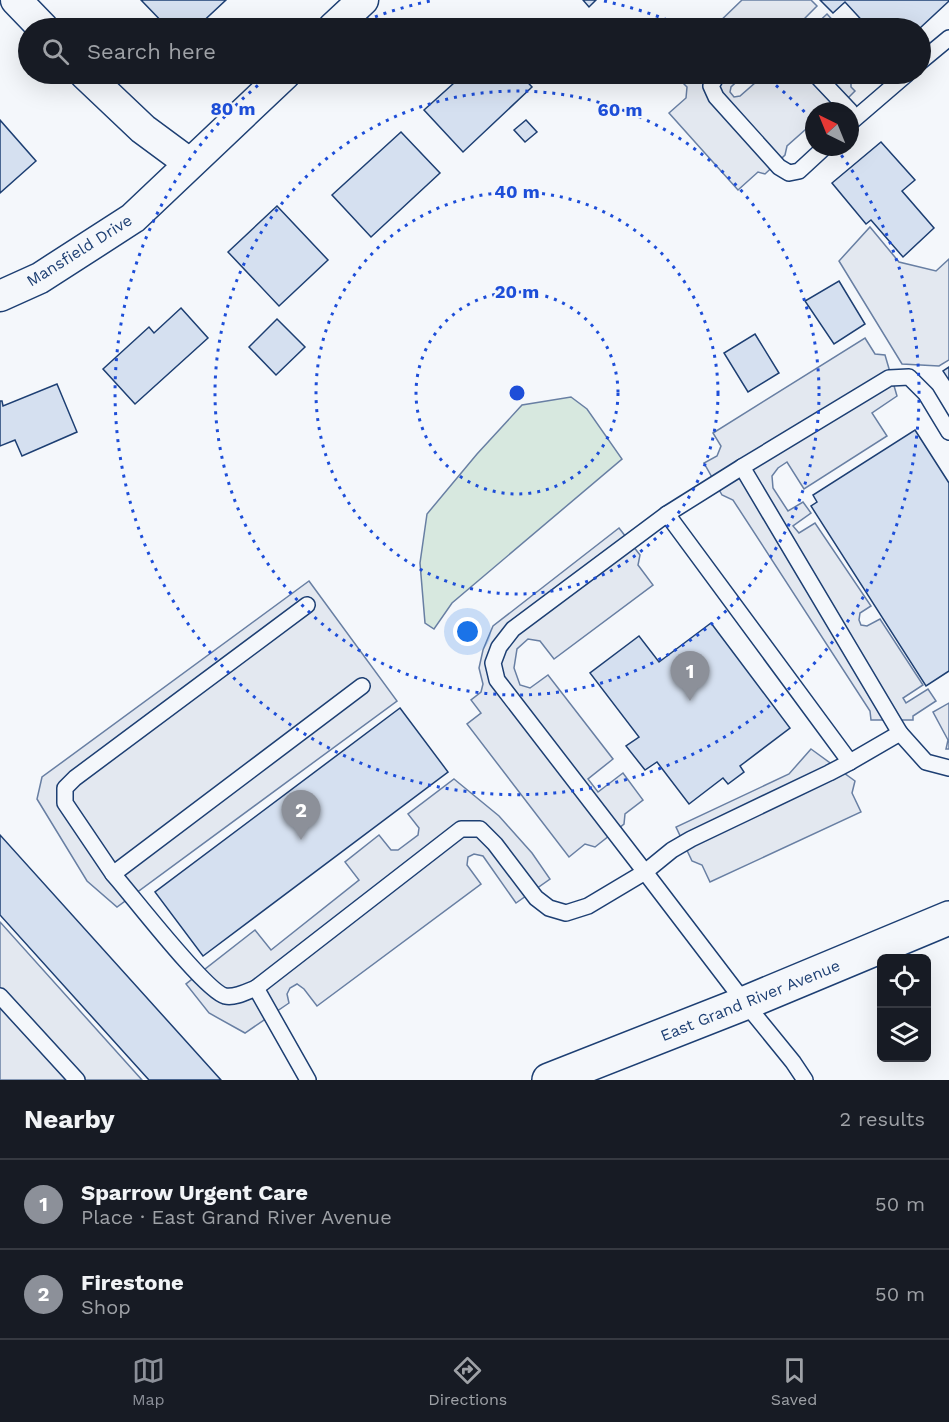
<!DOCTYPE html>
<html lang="en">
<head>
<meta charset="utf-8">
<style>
	:root { --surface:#171b24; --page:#242831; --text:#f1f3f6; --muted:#9ea1a6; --line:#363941; --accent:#8c9099 }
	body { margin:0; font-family:"Work Sans",sans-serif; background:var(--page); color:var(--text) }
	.controls { position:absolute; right:18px; bottom:18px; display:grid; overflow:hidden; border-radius:9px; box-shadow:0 6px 24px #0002 }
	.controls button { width:54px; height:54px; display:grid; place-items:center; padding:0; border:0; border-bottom:2px solid var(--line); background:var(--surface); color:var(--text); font:30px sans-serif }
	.compass { position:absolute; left:805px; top:102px; width:54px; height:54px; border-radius:50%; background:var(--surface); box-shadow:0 6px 24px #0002; rotate:317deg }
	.you { position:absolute; left:468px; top:632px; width:21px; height:21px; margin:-15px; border:4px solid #fff; border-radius:50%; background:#1a73e8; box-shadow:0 0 0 9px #1a73e833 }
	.badge { display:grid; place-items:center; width:39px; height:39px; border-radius:50%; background:var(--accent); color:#fff; font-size:20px; font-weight:700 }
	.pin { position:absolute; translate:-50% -50px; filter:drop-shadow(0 2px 3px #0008) }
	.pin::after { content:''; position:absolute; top:32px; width:21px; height:18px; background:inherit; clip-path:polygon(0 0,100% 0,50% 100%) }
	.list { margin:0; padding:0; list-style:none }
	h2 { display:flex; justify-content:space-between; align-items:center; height:78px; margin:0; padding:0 24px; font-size:26px }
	h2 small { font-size:20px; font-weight:400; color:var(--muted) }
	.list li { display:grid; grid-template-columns:39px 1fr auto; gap:18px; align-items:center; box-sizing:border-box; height:90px; padding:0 24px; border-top:2px solid var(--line) }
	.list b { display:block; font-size:22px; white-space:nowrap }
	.list p { margin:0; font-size:20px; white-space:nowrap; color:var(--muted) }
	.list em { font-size:20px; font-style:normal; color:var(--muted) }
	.icon { flex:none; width:33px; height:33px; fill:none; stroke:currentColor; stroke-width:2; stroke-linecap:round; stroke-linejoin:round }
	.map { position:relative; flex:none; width:949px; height:1080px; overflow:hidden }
	.search { position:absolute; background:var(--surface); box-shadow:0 6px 24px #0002; left:18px; right:18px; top:18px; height:66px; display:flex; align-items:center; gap:15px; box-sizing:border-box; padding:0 21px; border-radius:33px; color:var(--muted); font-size:22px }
	.sheet { height:258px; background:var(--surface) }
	nav { display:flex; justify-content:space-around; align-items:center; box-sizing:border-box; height:84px; border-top:2px solid var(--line); background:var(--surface); font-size:16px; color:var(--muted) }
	nav a { display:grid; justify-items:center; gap:3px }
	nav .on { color:var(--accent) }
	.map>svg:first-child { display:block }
</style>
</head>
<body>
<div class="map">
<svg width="949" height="1080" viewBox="0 0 949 1080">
	<rect width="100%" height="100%" fill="#f4f7fb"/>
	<path fill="#d7e8df" stroke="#687fa3" stroke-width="1.5" d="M571,397L587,409L622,459L452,603L434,629L425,623L420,563L427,514L477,454L522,405Z"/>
	<g fill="#e3e8f0" stroke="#687fa3" stroke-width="1.5">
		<path d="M742,0H811L817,6L799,24L801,27L799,28H713Z"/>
		<path d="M827,14L840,28H812Z"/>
		<path d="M674,74H745L731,87L730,92L734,97L740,96L765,74H855L851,77V87L855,91L835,111H814V122L787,146L785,155L765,174L758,172L738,190L669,113L686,98L687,87Z"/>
		<path d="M870,227L899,262L936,271L949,259V360L939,366L902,364L839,261Z"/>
		<path d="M865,338L875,354L885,355L897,396L872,413L887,436L804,489L787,462L778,468L772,476L773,488L788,511L803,502L811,513L793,526L799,533L815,523L871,606L860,613L859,620L861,625L867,626L880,619L923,685L903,698L906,703L928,689L936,701L913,716V720H871L870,711L733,500L722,495L704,463L717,456L721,446L713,433Z"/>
		<path d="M619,528L640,555L638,565L653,585L554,659L540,641L528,639L517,649L514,668L520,685L530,688L548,675L613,759L588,779L598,792L623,773L643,800L625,814L624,824L595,847L585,844L569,857L467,724L481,713L471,700L481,692L483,684L479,668L483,650L493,626Z"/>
		<path d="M309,581L397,701L117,907L87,881L37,799L42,777Z"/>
		<path d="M949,703V749H946L948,740L933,712Z"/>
		<path d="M811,749L855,781L852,793L861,812L710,882L702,865L692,861L676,827L789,774Z"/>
		<path d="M454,779L499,816L532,853L550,879L516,903L483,856L474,854L468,857L467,865L481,884L317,1006L304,989L297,984L290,988L287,994L289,1003L245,1033L209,1013L186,984L255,930L271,950L359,880L345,862L379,835L391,850H398L418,835L419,828L408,814Z"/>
		<path d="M0,922L142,1080H0Z"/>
	</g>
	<g fill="#d5e0f0" stroke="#1d3f73" stroke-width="1.5">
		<path d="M141,0H226L196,28H168Z"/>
		<path d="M583,0H596L589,7Z"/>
		<path d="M820,0H949V1L920,28H869L845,2L833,13Z"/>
		<path d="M464,74H520L532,87L463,152L424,110Z"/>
		<path d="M0,120L36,161L0,193Z"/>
		<path d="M526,120L537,132L525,142L514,130Z"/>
		<path d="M401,132L440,173L371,237L332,195Z"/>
		<path d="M881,142L915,180L902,191L934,228L903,257L871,220L866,224L832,183Z"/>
		<path d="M277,206L328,260L279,306L228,252Z"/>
		<path d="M839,281L865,324L834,344L805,301Z"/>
		<path d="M181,308L208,338L135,404L103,369L149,327L154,333Z"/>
		<path d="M277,319L305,347L276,375L249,347Z"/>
		<path d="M755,334L779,373L748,392L724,353Z"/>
		<path d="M949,367V380L943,371Z"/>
		<path d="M57,384L77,432L22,456L15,440L0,446V401H2L3,406Z"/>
		<path d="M915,430L949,483V671L926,686L811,506L817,502L813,495Z"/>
		<path d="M711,623L790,728L740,766L744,772L728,784L723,778L689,804L657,762L645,770L626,746L639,737L590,673L639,636L659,662Z"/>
		<path d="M400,708L448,772L203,956L155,892Z"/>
		<path d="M0,835L221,1080H149L0,915Z"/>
	</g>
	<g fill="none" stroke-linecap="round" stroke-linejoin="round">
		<defs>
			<g id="lane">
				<path d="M920,62L949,38"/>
				<path d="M718,74L711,86L716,97L779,167L789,173L799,171L825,147"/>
				<path d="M815,74L850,111"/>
				<path d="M850,123L907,74"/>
				<path d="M667,514L850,762L829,773L691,839L672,850L645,872L497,680L493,663L499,647L513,629Z"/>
				<path d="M667,514L742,467"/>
				<path d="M900,733L742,467L889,378L909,377L926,394L949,432"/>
				<path d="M850,762L900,733L926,762L949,768"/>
				<path d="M113,874L65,803V788L75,778L307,605"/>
				<path d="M256,988C246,992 235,998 225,996C205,991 131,894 113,874L362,686"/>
				<path d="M0,996L77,1080"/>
				<path d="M308,1080L256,988L461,829H480L495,844L536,898L549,908L566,913L588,906L645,872L745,1003L793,1062L805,1080"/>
			</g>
			<g id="street">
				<path d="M16,0L43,28"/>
				<path d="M333,28L363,0"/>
				<path d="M85,74L143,129L189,163"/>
				<path d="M0,296L40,278L133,218L285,74"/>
			</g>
			<path id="primary" d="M549,1080L745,1003L949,918"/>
		</defs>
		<use href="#lane" stroke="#1d3f73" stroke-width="18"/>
		<use href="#street" stroke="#1d3f73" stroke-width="33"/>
		<use href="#primary" stroke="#1d3f73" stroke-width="36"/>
		<use href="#lane" stroke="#f4f7fb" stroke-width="15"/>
		<use href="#street" stroke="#f4f7fb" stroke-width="30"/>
		<use href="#primary" stroke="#f4f7fb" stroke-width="33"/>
	</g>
	<g fill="none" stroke="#1d4ed8" stroke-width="3" stroke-dasharray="3 6">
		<circle cx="517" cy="393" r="101"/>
		<circle cx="517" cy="393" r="201"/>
		<circle cx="517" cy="393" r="302"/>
		<path d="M350 27A402 402 0 0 1 430 1M604 1A402 402 0 0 1 684 27M762 74A402 402 0 0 1 813 121M836 148A402 402 0 1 1 272 74"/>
	</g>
	<g text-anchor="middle" stroke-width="4.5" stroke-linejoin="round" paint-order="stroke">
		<g font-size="16" fill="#1d3f73" stroke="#f4f7fb">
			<text transform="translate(79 250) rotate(-32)" y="6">Mansfield Drive</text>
			<text transform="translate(750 1000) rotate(-22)" y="6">East Grand River Avenue</text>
		</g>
	</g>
	<circle cx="517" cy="393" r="9" fill="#1d4ed8" stroke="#f4f7fb" stroke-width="3"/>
	<g font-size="18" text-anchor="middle" font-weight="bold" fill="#1d4ed8" stroke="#f4f7fb" stroke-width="4.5" stroke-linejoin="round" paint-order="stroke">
		<text x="233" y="115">80 m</text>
		<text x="620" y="116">60 m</text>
		<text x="517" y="198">40 m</text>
		<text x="517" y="298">20 m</text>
	</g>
</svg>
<div class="controls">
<button><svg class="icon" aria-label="locate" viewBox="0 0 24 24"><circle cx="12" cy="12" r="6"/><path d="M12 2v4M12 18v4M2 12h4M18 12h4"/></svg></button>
<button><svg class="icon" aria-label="layers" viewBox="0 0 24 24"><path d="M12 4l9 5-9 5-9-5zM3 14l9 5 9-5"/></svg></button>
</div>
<svg class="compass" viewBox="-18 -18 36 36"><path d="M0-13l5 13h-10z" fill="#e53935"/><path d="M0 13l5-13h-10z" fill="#9ea1a6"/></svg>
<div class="you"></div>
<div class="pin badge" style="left:690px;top:701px">1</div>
<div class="pin badge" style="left:301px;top:840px">2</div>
<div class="search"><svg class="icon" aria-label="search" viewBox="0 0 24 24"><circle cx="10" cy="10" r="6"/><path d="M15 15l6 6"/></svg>Search here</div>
</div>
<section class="sheet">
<h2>Nearby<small>2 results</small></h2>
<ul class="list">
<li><span class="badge">1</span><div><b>Sparrow Urgent Care</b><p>Place · East Grand River Avenue</p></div><em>50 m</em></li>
<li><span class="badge">2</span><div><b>Firestone</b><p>Shop</p></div><em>50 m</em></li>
</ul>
</section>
<nav>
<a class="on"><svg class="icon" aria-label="map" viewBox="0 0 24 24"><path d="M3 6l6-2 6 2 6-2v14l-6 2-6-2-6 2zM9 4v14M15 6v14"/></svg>Map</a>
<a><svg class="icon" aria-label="directions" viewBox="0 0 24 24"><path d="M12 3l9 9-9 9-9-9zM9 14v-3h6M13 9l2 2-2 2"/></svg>Directions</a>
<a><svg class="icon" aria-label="saved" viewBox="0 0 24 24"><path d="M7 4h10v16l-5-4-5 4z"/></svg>Saved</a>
</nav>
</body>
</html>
